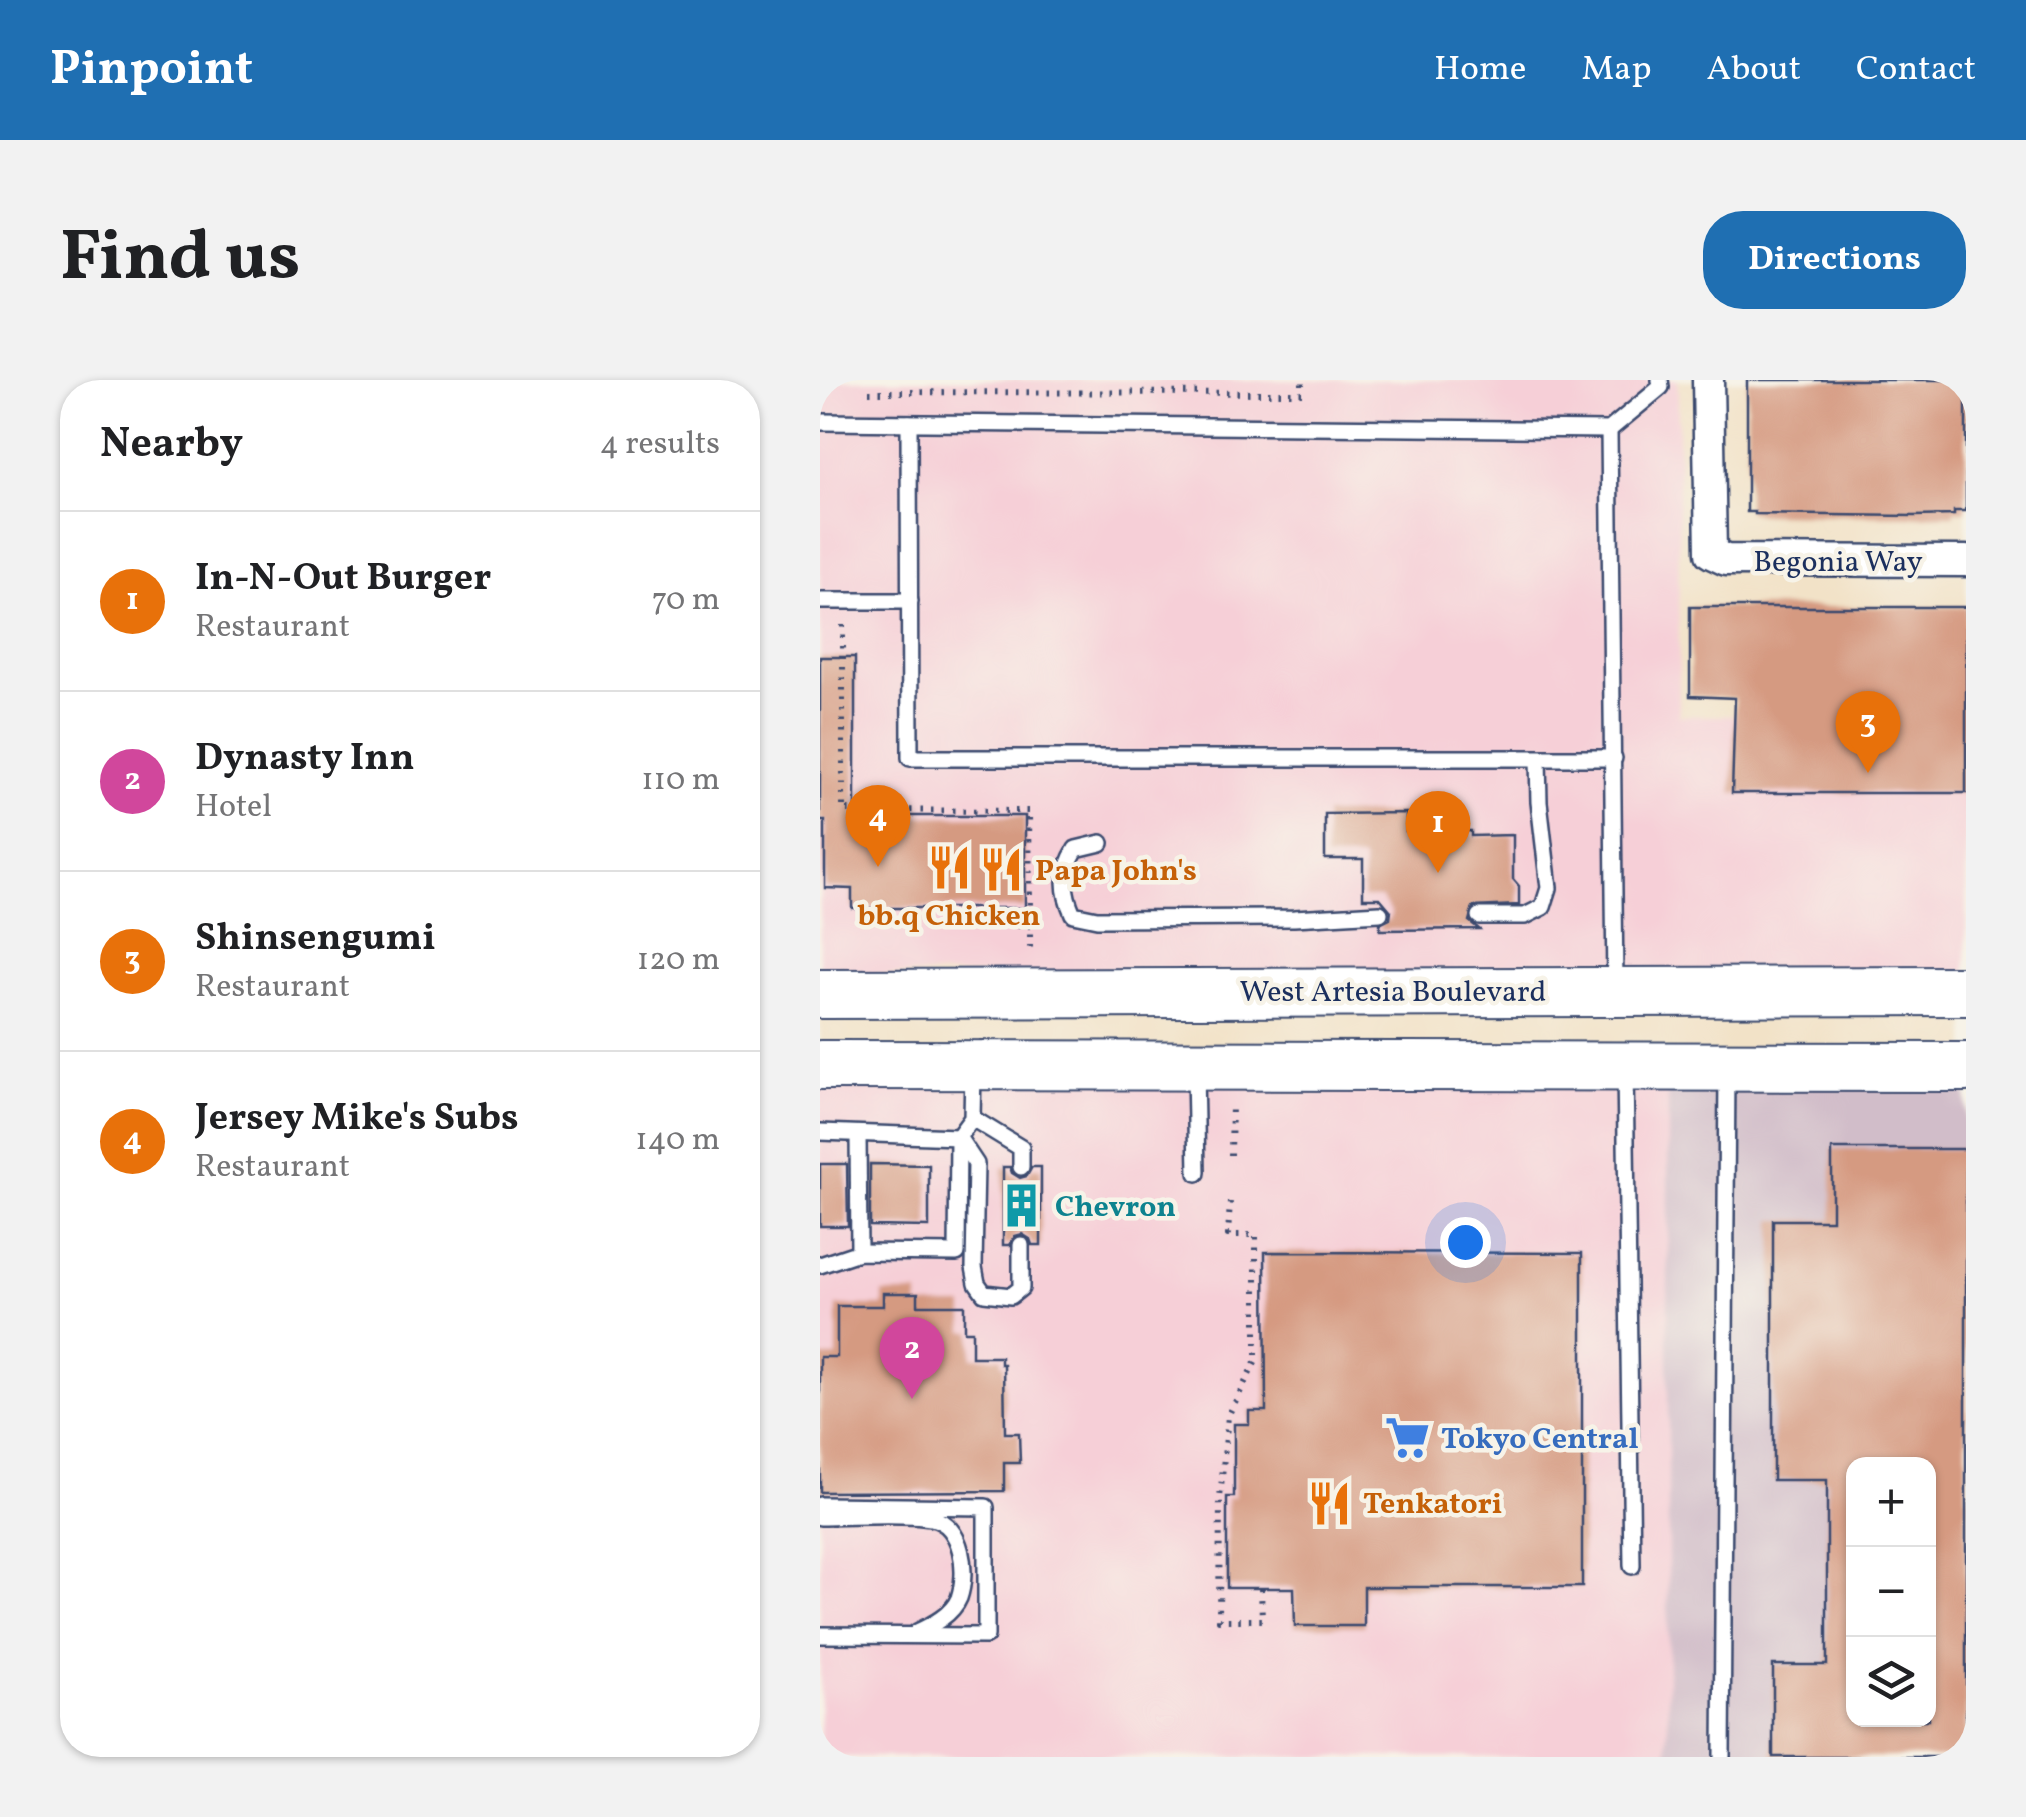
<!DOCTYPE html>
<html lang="en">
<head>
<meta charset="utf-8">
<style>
	:root { --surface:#fff; --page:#f2f2f2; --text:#202124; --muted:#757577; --line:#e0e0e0; --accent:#1f6fb2 }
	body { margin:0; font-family:Vollkorn,serif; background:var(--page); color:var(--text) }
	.controls { position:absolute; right:30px; bottom:30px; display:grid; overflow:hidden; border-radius:20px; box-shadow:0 2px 8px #0004 }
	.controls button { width:90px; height:90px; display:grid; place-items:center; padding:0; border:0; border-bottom:2px solid var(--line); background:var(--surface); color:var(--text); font:50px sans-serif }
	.you { position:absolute; left:645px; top:862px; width:35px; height:35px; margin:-25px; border:8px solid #fff; border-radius:50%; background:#1a73e8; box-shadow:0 0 0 15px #1a73e833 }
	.badge { display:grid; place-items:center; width:65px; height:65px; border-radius:50%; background:var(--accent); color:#fff; font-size:32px; font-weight:700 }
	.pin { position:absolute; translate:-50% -82px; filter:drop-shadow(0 2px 5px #0008) }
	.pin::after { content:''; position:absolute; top:52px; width:35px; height:30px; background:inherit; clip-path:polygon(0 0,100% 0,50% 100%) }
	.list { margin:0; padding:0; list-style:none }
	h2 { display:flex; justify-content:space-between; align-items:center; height:130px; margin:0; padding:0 40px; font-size:42px }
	h2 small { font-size:32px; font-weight:400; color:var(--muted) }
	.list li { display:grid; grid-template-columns:65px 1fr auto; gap:30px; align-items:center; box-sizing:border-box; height:180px; padding:0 40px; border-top:2px solid var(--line) }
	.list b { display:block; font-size:38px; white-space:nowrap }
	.list p { margin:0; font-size:32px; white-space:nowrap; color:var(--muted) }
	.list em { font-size:32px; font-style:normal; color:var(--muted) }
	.icon { flex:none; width:55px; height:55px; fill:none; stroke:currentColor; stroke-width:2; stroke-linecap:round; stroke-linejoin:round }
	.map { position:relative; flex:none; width:1146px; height:1377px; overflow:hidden; border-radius:40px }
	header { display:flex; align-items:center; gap:60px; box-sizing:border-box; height:140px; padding:0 50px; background:var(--accent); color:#fff }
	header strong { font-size:48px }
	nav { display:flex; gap:55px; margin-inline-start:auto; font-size:35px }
	.intro { display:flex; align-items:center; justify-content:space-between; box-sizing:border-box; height:240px; padding:0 60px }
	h1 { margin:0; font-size:70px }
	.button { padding:25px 45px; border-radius:40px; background:var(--accent); color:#fff; font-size:35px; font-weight:700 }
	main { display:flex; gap:60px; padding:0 60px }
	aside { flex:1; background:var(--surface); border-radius:40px; box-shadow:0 2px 8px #0004 }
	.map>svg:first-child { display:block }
</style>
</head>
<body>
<header>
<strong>Pinpoint</strong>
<nav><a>Home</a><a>Map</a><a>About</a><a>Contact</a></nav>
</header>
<div class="intro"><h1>Find us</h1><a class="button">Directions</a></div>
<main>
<aside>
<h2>Nearby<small>4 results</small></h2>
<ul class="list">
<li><span class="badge" style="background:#e8710a">1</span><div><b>In-N-Out Burger</b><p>Restaurant</p></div><em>70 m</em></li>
<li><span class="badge" style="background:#d1479c">2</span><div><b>Dynasty Inn</b><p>Hotel</p></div><em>110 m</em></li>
<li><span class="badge" style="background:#e8710a">3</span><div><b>Shinsengumi</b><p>Restaurant</p></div><em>120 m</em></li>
<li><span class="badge" style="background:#e8710a">4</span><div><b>Jersey Mike's Subs</b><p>Restaurant</p></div><em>140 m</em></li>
</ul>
</aside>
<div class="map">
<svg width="1146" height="1377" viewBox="0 0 1146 1377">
	<rect width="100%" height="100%" fill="#f7f3e8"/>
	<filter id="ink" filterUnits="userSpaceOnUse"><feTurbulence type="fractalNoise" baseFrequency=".01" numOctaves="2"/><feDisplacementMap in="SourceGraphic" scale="20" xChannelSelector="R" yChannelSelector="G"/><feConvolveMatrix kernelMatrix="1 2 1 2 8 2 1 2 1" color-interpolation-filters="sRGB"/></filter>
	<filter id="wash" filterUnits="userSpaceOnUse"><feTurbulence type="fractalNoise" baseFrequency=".0048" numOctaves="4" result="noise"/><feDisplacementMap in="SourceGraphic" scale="40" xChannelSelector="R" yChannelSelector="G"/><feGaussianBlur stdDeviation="2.25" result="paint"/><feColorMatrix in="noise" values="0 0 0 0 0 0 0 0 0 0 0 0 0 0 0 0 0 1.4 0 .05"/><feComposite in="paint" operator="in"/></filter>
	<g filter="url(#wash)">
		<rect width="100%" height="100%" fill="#f2e2c7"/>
		<g fill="#f6cfd7">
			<path d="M0,0H858L859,336H1146V593L0,595Z"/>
			<path d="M848,694V1377H0V696Z"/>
		</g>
		<path fill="#d1bdc9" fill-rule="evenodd" d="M848,694L1146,695V1377H848ZM1034,1084H1108V1340H1034Z"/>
		<g id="blocks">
			<g fill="#d59a81" fill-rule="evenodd">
				<path d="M927,0H1146V131H1134V135L1094,136L935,134V132H927Z"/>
				<path d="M870,227H1146V413H912L915,318L870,316Z"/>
				<path d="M0,277H35V436H205V528H32V509L5,508V441H0Z"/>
				<path d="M586,433V451H651V456L693,455V499L699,506V525L653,527L649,541L659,549L560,550V544L570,539L571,531L560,518H543V479H505V434Z"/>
				<path d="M1012,769H1146V1377H953V1285H1007V1100H953V840H1012ZM1034,1084H1108V1340H1034Z"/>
				<path d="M0,784H27L28,846H0Z"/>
				<path d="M50,784L109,785V847L50,846Z"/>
				<path d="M183,787H190L192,793L200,798L207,796L212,787H221V865H212L210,859L202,854L195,856L190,865H183Z"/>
				<path d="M445,872L762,873V1207H544V1246H475L474,1208H407V1117H414V1044H429V1031H446Z"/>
				<path d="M63,913H98V925H144V951H152V977H181V984H184L185,1053H199L200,1083H184V1111L0,1112V977H17V926H63Z"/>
			</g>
		</g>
	</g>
	<g filter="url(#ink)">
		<use href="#blocks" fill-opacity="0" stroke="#3b4a6e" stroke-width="2.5"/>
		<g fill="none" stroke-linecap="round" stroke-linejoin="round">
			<defs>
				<g id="service">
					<path d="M0,42L789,50L841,7L840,0"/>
					<path d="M89,43L90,378H794"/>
					<path d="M789,50L795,606"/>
					<path d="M0,221H90"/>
					<path d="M281,463L256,469C242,492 242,510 253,534L277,539L474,538L560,533"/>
					<path d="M659,536H705L723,527L729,508L719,422L718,379"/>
					<path d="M805,690L812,1186"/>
					<path d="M375,692L377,793"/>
					<path d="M152,738L201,768V787"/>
					<path d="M0,752L138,757L156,784L154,887L157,903L164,913L191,916L201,908V865"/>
					<path d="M38,754L39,872"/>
					<path d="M0,885L39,872L137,873L138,757L152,738L153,691"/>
					<path d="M0,1125L166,1127V1256L0,1255"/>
					<path d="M0,1137C33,1137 80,1133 111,1138C143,1144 148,1192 139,1218C132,1235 112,1245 97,1252"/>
					<path d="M902,1377L907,691"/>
				</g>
				<path id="minor" d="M888,0L891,173L906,180L1146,181"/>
				<g id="primary">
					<path d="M0,614L1146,611"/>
					<path d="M0,685L1146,687"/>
				</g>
			</defs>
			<use href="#service" stroke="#3b4a6e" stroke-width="20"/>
			<use href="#minor" stroke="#3b4a6e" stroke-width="35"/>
			<use href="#primary" stroke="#3b4a6e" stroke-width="52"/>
			<g stroke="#3b4a6e" stroke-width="6" stroke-dasharray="2.5 8" stroke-linecap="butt">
				<path d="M49,12L482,13V0"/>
				<path d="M23,245V430L209,431L210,530L168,531V546H210V568"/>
				<path d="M411,775L412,724"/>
				<path d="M410,822L408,855H436V981L408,1036L400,1118L399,1240H442L441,1208"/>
			</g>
			<use href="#service" stroke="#fff" stroke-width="15"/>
			<use href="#minor" stroke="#fff" stroke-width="30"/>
			<use href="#primary" stroke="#fff" stroke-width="48"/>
		</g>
	</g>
	<defs>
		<symbol id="restaurant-bare" viewBox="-9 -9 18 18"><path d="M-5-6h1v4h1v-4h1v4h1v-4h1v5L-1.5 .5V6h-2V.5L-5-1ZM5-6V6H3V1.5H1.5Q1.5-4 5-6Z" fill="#e8710a" stroke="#f7f3e8" stroke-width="2.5" paint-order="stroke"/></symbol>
		<symbol id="building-bare" viewBox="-9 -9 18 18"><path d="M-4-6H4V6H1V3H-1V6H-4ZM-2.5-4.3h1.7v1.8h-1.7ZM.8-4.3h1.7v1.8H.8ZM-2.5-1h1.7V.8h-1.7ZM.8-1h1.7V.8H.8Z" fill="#0f9aa8" stroke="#f7f3e8" stroke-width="2.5" paint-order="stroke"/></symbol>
		<symbol id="supermarket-bare" viewBox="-9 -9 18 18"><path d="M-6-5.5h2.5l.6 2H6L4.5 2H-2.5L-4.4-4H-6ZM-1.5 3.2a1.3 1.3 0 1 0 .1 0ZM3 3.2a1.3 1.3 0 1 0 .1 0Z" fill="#3f7fe0" stroke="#f7f3e8" stroke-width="2.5" paint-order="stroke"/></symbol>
	</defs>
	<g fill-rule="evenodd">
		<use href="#restaurant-bare" x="98" y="456" width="63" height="63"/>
		<use href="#restaurant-bare" x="150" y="458" width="63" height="63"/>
		<use href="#building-bare" x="170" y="794" width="63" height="63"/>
		<use href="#supermarket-bare" x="556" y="1026" width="63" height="63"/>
		<use href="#restaurant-bare" x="478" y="1092" width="63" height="63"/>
	</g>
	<g text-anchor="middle" stroke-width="9" stroke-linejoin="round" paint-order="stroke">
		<g font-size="30" fill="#1b2f5e" stroke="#f7f3e8">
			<text x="1018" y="191">Begonia Way</text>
			<text x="573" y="621">West Artesia Boulevard</text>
		</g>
		<g font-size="30" font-weight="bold" fill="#c56008" stroke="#f7f3e8" text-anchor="start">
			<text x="215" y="500">Papa John's</text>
			<text x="129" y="545" text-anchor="middle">bb.q Chicken</text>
			<text x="543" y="1133">Tenkatori</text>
		</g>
		<g font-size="30" font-weight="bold" fill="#0d838f" stroke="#f7f3e8" text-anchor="start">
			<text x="235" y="836">Chevron</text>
		</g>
		<g font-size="30" font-weight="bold" fill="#366cbe" stroke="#f7f3e8" text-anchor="start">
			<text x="621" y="1068">Tokyo Central</text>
		</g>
	</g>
</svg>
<div class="controls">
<button>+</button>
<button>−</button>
<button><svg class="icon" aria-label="layers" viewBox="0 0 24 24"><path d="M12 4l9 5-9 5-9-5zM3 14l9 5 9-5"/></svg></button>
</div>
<div class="you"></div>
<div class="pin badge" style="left:618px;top:493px;background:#e8710a">1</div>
<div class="pin badge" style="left:92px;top:1019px;background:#d1479c">2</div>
<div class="pin badge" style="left:1048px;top:393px;background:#e8710a">3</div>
<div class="pin badge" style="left:58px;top:487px;background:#e8710a">4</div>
</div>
</main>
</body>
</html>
